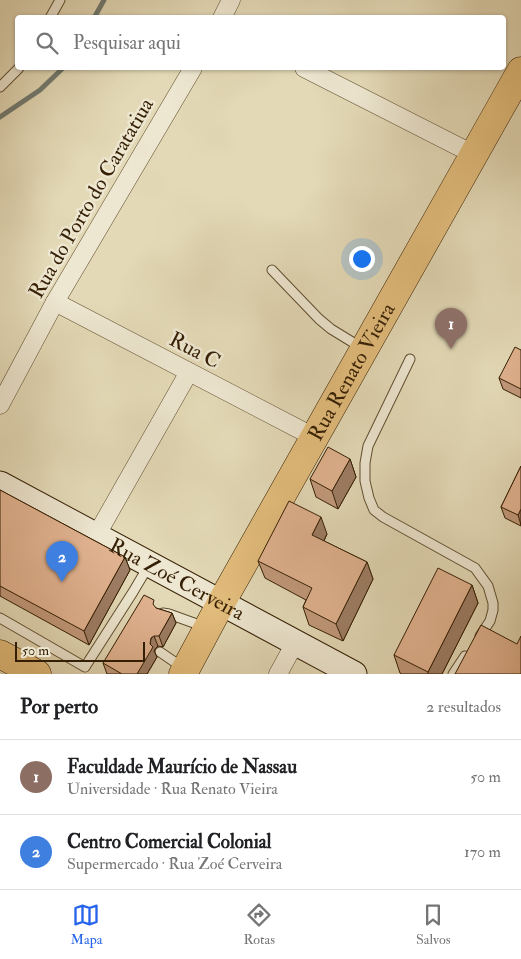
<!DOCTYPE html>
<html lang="pt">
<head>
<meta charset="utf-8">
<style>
	:root { --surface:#fff; --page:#f6f6f6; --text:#202124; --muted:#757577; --line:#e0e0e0; --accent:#2563eb }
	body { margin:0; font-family:"IM FELL Double Pica",serif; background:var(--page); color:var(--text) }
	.scale { position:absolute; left:15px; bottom:12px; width:130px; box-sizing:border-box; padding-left:5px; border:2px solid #351f04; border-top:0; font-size:14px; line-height:18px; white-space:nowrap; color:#351f04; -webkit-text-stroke:4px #ede6d0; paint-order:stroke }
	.you { position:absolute; left:361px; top:258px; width:18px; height:18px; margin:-12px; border:4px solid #fff; border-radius:50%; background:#1a73e8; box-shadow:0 0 0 8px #1a73e833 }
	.badge { display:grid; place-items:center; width:32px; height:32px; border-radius:50%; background:var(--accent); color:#fff; font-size:16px; font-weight:700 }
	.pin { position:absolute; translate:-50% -41px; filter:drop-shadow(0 1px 2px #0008) }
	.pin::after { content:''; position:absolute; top:26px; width:18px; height:15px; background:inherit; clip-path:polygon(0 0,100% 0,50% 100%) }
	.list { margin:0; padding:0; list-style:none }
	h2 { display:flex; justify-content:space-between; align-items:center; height:65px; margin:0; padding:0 20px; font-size:21px }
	h2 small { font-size:16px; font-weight:400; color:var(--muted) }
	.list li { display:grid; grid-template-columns:32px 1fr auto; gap:15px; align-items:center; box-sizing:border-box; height:75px; padding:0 20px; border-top:1px solid var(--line) }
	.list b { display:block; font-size:19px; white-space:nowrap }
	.list p { margin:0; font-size:16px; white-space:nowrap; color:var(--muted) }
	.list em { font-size:16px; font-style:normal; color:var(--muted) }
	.icon { flex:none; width:28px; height:28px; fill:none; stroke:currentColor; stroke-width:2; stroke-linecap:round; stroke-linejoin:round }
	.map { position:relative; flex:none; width:521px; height:674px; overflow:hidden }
	.search { position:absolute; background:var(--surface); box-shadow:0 1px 4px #0004; left:15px; right:15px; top:15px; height:55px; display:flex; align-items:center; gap:12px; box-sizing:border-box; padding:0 18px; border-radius:5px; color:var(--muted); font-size:19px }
	.sheet { height:215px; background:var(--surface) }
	nav { display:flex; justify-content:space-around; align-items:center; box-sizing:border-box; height:70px; border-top:1px solid var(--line); background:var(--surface); font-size:14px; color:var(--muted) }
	nav a { display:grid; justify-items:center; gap:2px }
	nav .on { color:var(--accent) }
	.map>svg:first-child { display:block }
</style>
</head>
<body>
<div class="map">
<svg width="521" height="674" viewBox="0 0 521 674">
	<rect width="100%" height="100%" fill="#e3d9b6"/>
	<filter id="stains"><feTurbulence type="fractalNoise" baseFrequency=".004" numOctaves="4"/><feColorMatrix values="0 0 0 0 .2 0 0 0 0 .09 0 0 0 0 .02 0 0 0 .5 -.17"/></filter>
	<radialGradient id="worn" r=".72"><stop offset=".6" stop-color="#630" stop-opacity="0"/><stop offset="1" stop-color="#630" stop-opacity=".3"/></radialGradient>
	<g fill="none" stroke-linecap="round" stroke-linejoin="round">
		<g stroke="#717a70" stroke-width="5">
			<path d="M94,18L104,0"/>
			<path d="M0,117L40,90L63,68"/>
		</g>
		<defs>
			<g id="lane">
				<path d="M50,18L60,0"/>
				<path d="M0,87L19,68"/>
				<path d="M272,270L319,319L331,329L362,348"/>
				<path d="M410,359L368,446L365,463V481L369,498L374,510L383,517L475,568L488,586L493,603V610L490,621L480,636"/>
				<path d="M163,613L169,614L205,627"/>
				<path d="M0,618L85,667L133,592L149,565"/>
				<path d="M160,652L182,667"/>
				<path d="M453,674L465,656"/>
			</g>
			<g id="street">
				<path d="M222,18L231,0"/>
				<path d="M304,68L475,155"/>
				<path d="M55,302L314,437"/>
				<path d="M0,405L55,302L193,68"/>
				<path d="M96,536L189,372"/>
				<path d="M278,674L295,643"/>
			</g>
			<g id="secondary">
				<path id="s1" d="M0,484L354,674"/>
			</g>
			<g id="primary">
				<path d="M0,654L37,674"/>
				<path id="s2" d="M183,674L221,603L521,71"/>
			</g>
		</defs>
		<use href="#lane" stroke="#604e30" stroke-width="11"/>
		<use href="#street" stroke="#604e30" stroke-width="19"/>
		<use href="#secondary" stroke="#351f04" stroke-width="27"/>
		<use href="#primary" stroke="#351f04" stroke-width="29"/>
		<use href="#lane" stroke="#ede6d0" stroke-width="9"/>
		<use href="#street" stroke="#ede6d0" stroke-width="18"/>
		<use href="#secondary" stroke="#ede6d0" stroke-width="25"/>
		<use href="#primary" stroke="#e2bc7b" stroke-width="28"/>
	</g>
	<g fill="#c1997b" stroke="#351f04">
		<path d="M521,350V398L503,389L499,378Z"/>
		<path d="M350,459L356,477L338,509L316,497L310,479Z"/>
		<path d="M521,466V526L505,518L501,507Z"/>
		<path d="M0,490L125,557L130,570L89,645L0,596Z"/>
		<path d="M327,534L324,541L367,562L373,579L343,641L309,625L303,607L306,600L265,578L258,561Z"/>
		<path d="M472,585L478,603L442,674H402L400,673L394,655Z"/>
		<path d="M156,608L172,613L176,623L163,647L158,646L155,649L154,651L157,657L147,674H107L103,663Z"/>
	</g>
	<g fill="#9d7d64" stroke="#351f04">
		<path d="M350,459L356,477L338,509L332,491Z"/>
		<path d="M521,509V525L518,515Z"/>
		<path d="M321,517L327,534L318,552L312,535Z"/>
		<path d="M125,557L130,570L89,645L84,631Z"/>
		<path d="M367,562L373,579L343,641L336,624Z"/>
		<path d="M472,585L478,603L442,674H428V672Z"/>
		<path d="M172,613L176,623L163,647L159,636Z"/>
		<path d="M154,636L158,646L155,649L154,651L157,657L147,674H137L150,644L151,638Z"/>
	</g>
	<g fill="#e0b28f" stroke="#351f04">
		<path d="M515,347L521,350V389L499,378Z"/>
		<path d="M328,447L350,459L332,491L310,479Z"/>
		<path d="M521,466V509L518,515L501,507Z"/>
		<path d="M0,490L125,557L84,631L0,586Z"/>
		<path d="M289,501L321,517L312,535L367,562L336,624L303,607L312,588L258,561Z"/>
		<path d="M438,568L472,585L428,672L394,655Z"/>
		<path d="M144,595L154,600L153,604L156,608L172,613L159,636H154L151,638L150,644L153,647L137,674H122L103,663Z"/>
		<path d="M481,625L517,644L521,636V674H455Z"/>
	</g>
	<g text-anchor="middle" stroke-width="5" stroke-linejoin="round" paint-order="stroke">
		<g font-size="21" fill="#351f04" stroke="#ede6d0">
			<text transform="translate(91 198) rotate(-60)" y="7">Rua do Porto do Caratatiua</text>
			<text transform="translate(195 350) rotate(28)" y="7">Rua C</text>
			<text dy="7" stroke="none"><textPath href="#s2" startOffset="346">Rua Renato Vieira</textPath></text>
			<text dy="7" stroke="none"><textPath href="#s1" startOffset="201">Rua Zoé Cerveira</textPath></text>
		</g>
	</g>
	<rect width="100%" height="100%" filter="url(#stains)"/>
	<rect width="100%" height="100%" fill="url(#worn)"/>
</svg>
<div class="scale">50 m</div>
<div class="you"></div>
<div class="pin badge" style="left:451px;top:349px;background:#8d6e63">1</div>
<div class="pin badge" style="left:62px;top:582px;background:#3f7fe0">2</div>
<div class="search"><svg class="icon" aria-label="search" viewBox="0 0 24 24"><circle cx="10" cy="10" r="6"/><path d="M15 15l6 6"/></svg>Pesquisar aqui</div>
</div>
<section class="sheet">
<h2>Por perto<small>2 resultados</small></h2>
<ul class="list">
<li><span class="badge" style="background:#8d6e63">1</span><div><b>Faculdade Maurício de Nassau</b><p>Universidade · Rua Renato Vieira</p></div><em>50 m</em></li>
<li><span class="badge" style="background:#3f7fe0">2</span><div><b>Centro Comercial Colonial</b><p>Supermercado · Rua Zoé Cerveira</p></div><em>170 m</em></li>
</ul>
</section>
<nav>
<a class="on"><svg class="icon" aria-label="map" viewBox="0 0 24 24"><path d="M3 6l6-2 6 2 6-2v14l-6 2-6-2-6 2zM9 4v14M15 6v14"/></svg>Mapa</a>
<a><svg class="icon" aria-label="directions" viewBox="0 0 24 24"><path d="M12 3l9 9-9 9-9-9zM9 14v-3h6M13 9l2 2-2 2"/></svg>Rotas</a>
<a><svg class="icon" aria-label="saved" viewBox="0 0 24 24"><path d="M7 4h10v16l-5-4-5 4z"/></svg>Salvos</a>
</nav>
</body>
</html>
